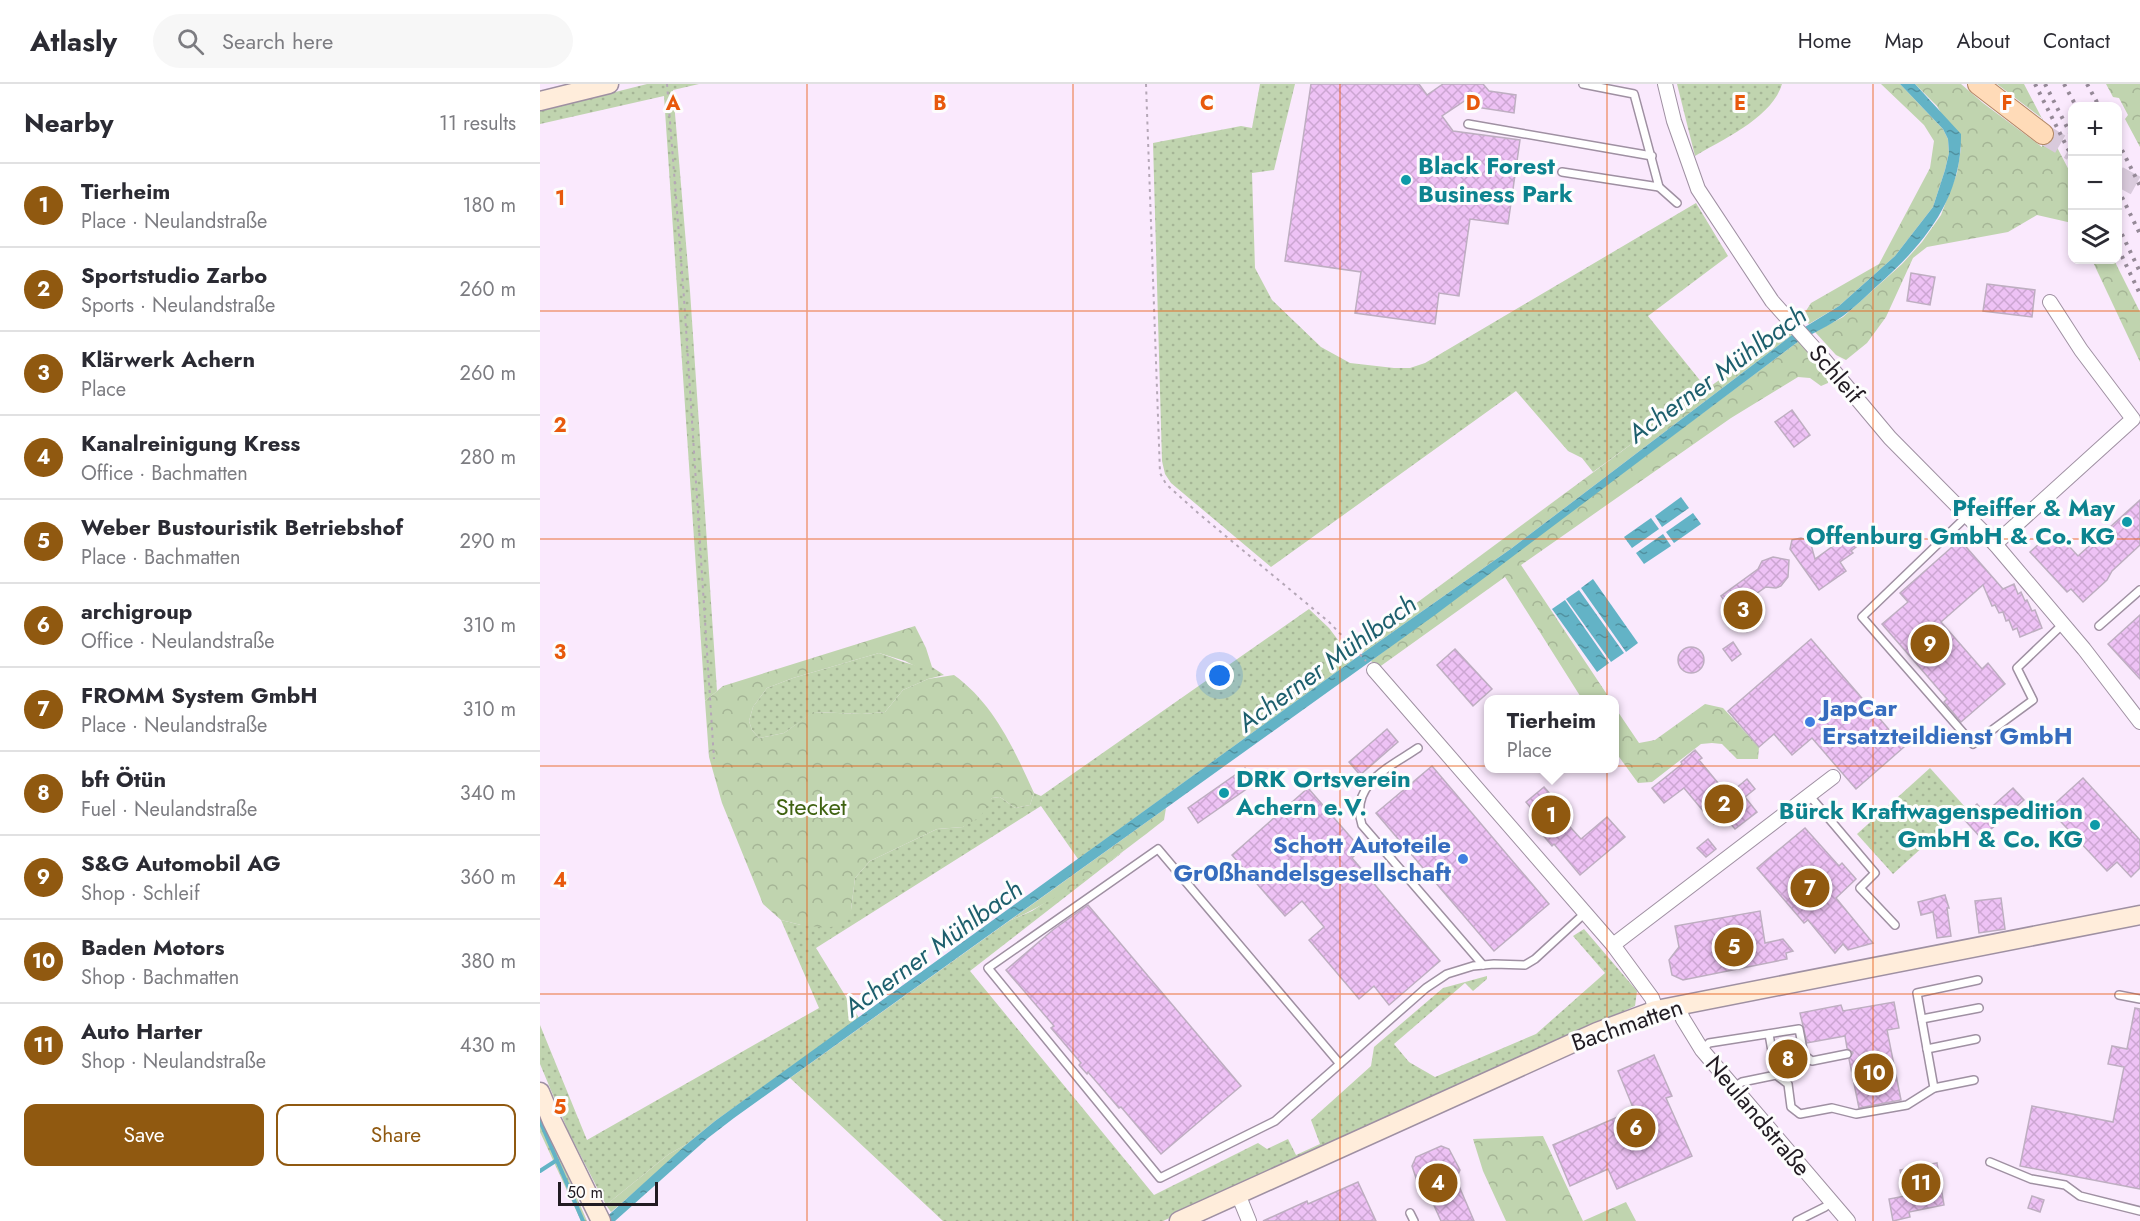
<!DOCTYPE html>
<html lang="en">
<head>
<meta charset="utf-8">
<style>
	:root { --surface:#fff; --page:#f7f7f7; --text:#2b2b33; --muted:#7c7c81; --line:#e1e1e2; --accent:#905910 }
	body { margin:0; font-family:Jost,sans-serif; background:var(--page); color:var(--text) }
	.controls { position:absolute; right:18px; top:18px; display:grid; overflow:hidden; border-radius:12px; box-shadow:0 3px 9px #0003 }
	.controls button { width:54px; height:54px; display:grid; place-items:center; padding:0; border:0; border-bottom:2px solid var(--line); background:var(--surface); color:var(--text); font:30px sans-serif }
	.scale { position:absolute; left:18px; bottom:15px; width:100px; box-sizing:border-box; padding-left:6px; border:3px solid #211b22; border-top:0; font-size:16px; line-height:21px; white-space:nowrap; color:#211b22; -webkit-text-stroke:4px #fdfdfd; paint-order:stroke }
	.you { position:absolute; left:680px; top:592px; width:21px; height:21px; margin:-15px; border:4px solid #fff; border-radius:50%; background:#1a73e8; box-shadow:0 0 0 9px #1a73e833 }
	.badge { display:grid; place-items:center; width:39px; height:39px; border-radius:50%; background:var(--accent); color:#fff; font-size:20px; font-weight:700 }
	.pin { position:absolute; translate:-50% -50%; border:3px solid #fff; box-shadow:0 2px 6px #0006 }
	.popup { position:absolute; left:944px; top:611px; width:135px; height:78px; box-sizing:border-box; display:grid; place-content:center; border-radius:12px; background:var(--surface); filter:drop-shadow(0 2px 4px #0005); font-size:20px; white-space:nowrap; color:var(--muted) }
	.popup b { font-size:22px; color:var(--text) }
	.popup::after { content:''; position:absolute; left:50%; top:100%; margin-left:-12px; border:12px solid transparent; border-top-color:var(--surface) }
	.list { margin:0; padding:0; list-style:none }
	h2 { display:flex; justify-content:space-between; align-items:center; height:78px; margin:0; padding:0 24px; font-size:26px }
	h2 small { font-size:20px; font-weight:400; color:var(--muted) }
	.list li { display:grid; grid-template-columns:39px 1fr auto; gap:18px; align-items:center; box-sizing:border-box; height:84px; padding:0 24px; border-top:2px solid var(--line) }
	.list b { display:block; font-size:22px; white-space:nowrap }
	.list p { margin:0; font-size:20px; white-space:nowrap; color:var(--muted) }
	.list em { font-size:20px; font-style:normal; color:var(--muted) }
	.actions { display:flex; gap:12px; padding:18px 24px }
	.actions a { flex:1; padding:14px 0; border:2px solid var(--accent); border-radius:12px; text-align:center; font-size:21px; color:var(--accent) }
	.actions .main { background:var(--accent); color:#fff }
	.icon { flex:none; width:33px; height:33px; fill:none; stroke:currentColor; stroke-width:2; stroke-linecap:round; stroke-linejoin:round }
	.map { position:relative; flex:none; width:1600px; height:1137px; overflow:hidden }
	header { display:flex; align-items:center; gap:36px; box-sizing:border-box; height:84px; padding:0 30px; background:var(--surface); border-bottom:2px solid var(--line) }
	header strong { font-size:28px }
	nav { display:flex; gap:33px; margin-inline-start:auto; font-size:21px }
	.search { width:420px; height:54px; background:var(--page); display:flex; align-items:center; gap:15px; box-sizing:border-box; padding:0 21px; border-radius:33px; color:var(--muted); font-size:22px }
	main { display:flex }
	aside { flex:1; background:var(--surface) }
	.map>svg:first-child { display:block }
</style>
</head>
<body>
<header>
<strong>Atlasly</strong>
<div class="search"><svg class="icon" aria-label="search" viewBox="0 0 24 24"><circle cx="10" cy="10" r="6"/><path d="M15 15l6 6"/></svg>Search here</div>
<nav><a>Home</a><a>Map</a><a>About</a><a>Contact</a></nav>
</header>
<main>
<aside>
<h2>Nearby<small>11 results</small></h2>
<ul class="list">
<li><span class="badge">1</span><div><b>Tierheim</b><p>Place · Neulandstraße</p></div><em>180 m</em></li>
<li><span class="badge">2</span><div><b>Sportstudio Zarbo</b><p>Sports · Neulandstraße</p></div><em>260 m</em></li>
<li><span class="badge">3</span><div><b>Klärwerk Achern</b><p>Place</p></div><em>260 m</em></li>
<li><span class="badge">4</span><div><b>Kanalreinigung Kress</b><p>Office · Bachmatten</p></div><em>280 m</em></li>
<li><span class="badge">5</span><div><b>Weber Bustouristik Betriebshof</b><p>Place · Bachmatten</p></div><em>290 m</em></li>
<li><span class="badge">6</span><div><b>archigroup</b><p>Office · Neulandstraße</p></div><em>310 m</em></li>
<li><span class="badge">7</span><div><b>FROMM System GmbH</b><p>Place · Neulandstraße</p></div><em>310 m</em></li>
<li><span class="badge">8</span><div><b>bft Ötün</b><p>Fuel · Neulandstraße</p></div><em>340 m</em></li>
<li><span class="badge">9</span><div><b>S&amp;G Automobil AG</b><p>Shop · Schleif</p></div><em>360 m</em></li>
<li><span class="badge">10</span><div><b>Baden Motors</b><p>Shop · Bachmatten</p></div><em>380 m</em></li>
<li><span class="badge">11</span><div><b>Auto Harter</b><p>Shop · Neulandstraße</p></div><em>430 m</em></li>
</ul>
<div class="actions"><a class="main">Save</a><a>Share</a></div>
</aside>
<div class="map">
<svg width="1600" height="1137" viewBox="0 0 1600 1137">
	<defs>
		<pattern id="grass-dots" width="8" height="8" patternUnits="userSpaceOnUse" patternTransform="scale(1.5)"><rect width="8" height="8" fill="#c0d4af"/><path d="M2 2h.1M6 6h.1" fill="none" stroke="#a5b596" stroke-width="1.8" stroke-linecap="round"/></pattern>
		<pattern id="forest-crowns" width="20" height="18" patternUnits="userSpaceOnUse" patternTransform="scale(1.5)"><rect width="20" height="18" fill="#c0d4af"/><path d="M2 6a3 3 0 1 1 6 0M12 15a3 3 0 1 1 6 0" fill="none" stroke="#a5b596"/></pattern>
		<pattern id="water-ripples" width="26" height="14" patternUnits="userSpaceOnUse" patternTransform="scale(1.5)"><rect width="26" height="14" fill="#63b3c6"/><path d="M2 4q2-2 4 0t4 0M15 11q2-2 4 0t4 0" fill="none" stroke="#5191a0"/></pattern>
		<pattern id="building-cross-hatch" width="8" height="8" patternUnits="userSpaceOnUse" patternTransform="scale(1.5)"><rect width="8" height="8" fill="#eec2f5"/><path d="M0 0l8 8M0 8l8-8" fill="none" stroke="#cca6d2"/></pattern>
	</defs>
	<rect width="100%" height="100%" fill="#fae9fd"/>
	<g fill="url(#grass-dots)">
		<path d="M107,0H159L133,6L150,207L177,607L165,617L124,12L0,40V27Z"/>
		<path d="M720,0H755L734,86L712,89L715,184L732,216L781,263L810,279L854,284H870L885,279L1156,119L1188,172L1108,232L1167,305L1053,388L1042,374L1028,367L976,307L731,483L631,399L625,390L622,377L613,59L701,42L712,44Z"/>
		<path d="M1137,0H1242C1232,34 1183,55 1155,72Z"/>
		<path d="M769,525L789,544L813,576L538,775L501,722L276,864L319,934L175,1037L147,1060L129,1070L66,1121L28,1047L0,980V941L47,1056L279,924L241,836L261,841L311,826L315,794L330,777L397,745L423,743L452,714L460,713L475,724L490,721L494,709L501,712Z"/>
		<path d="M339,569C357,575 374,584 392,583L404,591L388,595L363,606L345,628L322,630L274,628L244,649L219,654L212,646L209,637L213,623L227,604L253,594Z"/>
		<path d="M1390,684L1426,724L1353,790L1317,750Z"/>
		<path d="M583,768L430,887L614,1111L718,1059L727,1065L748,1055L756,1071L780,1060L771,1036L831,982L834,963L903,904L947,892V895L933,907L925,899L854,960L869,978L895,993L996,950L1065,889L1033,852L1044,845L1097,907L1095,922L623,1137H403L250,994L469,837L492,827Z"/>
		<path d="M0,1028L47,1137H41L0,1048Z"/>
	</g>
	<g fill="url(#forest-crowns)">
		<path d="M1341,0H1360L1403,45L1408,55L1409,69L1405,86L1393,123L1355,172L1299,222L1269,240L1262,233L1271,219L1339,180L1390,84L1394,57L1384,41Z"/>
		<path d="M1375,0H1421L1443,19L1502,63L1503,35L1457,0H1484L1532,92V139L1497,131L1468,148L1387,163L1373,174L1346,233L1327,259L1306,276L1296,271L1275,248L1303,233L1362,180L1382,158L1401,131L1417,89L1421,64L1397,22Z"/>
		<path d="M1566,0H1600V63L1585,35L1588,31L1579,14L1573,13Z"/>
		<path d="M1552,176H1574L1600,228V278Z"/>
		<path d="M1248,247L1252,251L972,464L823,569L817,563L1147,319Z"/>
		<path d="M1259,257L1288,293V299L1281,302L1270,294L1258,293L1191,334L981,481L1070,615H1042L965,493L838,584L831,577Z"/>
		<path d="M375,542L386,564L392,583L379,584L365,577L339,569L253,594L227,604L213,623L209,637L212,646L219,654L244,649L273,628L322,630L345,628L363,606L388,595L414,591C454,620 474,665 494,709L490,721L475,724L460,713L452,714L440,733L423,743L397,745L330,777L315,794L311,826L306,838L288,844L261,841L241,836L223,820L182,719L169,673L165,617L183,602Z"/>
		<path d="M1165,620L1183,624L1219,663L1218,675H1197L1182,660L1172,659L1161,660L1112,698L1098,699L1074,666V622L1099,659L1115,656Z"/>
		<path d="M626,724L624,736C578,772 523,814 469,837Z"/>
		<path d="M1003,1052L1043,1137L1086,1118L1096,1137H966L943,1087L933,1055Z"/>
		<path d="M147,1060L133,1075L71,1128L66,1121L129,1070Z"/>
	</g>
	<g fill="url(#water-ripples)">
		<path d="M1360,0H1375L1421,50C1422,116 1383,161 1337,202C1326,212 1315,223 1303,232C1289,242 1273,249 1259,257L895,531L194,1034L168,1054L75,1137H62L147,1060L175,1037L813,576L972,464L1252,251L1299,222L1355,172L1393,123L1405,86L1409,69L1408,55L1403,45Z"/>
		<path d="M1141,413L1149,424L1122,443L1115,432Z"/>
		<path d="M1153,429L1161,440L1134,459L1126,448Z"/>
		<path d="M1111,434L1119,445L1092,464L1084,453Z"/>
		<path d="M1123,450L1131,462L1104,480L1096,469Z"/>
		<path d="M1053,495L1098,559L1086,568L1041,504Z"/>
		<path d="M1039,506L1084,569L1071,578L1026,515Z"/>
		<path d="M1025,516L1069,579L1057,588L1012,525Z"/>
	</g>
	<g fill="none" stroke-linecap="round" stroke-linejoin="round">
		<g stroke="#63b3c6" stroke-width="4">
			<path d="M0,1037L43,1137"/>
			<path d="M0,1087L17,1076"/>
		</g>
	</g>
	<g fill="url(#building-cross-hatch)" stroke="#beaec1" stroke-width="1.5">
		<path d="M771,0H879L887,11L903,0H943L949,7L976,11L974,29L936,23L929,14L902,32L913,47L980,56L968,140L930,135L919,212L899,209L895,240L815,229L821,188L745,177Z"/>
		<path d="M1371,189L1395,193L1390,221L1367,217Z"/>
		<path d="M1447,200L1495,206L1492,233L1443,227Z"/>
		<path d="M1252,326L1270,351L1254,363L1235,338Z"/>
		<path d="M1600,416V461L1572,487L1567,496L1543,518L1531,505L1527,508L1490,468L1499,460L1502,462L1517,449L1538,472Z"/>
		<path d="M1311,449L1320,460L1311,467L1313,469L1300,478L1306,487L1279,506L1250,465L1252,456L1261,454L1270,457L1275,475Z"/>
		<path d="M1420,456L1463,505L1474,500L1478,510L1481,508L1485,517L1487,516L1492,527L1495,526L1502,544L1480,553L1477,544L1473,546L1469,536L1466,537L1463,528L1459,529L1455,521L1452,522L1443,501L1401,538L1442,585L1448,579L1465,600L1421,638L1404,618L1407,615L1342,540L1368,518L1360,509Z"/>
		<path d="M1233,473L1249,476L1248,493L1241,502L1236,504L1226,503L1207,516L1222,537L1207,548L1181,512L1218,485L1222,477Z"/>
		<path d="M1600,531V595L1568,560Z"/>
		<path d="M1271,555L1364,663L1316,705L1272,654L1252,671L1234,650L1219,663L1188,627Z"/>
		<path d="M1193,558L1201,570L1192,577L1183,565Z"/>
		<circle cx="1151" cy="576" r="13"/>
		<path d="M915,565L952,605L933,622L897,581Z"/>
		<path d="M847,645L858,658L820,691L809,678Z"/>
		<path d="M1155,666L1162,674L1159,676L1188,711L1207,695L1215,705L1205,713L1217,728L1195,745L1184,732L1174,740L1144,704L1124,719L1112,704L1142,680L1141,678Z"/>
		<path d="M892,682L1009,820L954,867L836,729Z"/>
		<path d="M705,684L715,699L658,739L648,724Z"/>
		<path d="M1543,694L1600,756V784L1591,793L1577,778L1567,787L1509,725Z"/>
		<path d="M1004,703L1027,729L1022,734L1041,755L1067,733L1085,753L1040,791L1014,760L1012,762L1001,749L1008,744L986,718Z"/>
		<path d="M768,704L821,765L812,774L900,877L849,921L834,902L819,915L769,856L784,843L762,817L745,832L692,771Z"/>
		<path d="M1473,704L1484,716L1441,754L1422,733L1437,720L1445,729Z"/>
		<path d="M1265,744L1299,782L1302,779L1316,795L1296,814L1333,859L1308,866L1303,860L1295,869L1268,836L1264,839L1217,784Z"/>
		<path d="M1168,755L1176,765L1166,773L1157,764Z"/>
		<path d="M1405,811L1409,824H1407L1411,852L1397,854L1393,828L1381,831L1378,818Z"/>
		<path d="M1461,814L1465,845L1439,849L1435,817Z"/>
		<path d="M548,821L701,1002L621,1070L581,1023L579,1024L548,988L547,990L539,981L541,979L511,944L514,942L466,886L514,845Z"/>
		<path d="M1220,827L1225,859L1243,855L1253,867L1246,869L1247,875L1143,896L1132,891L1129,876L1139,863L1135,842Z"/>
		<path d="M1354,918L1359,944L1347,946L1361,1016L1319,1024L1309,975L1313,969L1307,964L1305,952L1267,959L1260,929L1301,921L1303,927Z"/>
		<path d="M1595,924L1600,925V1105L1480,1082L1492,1022L1573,1038L1584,983L1568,980L1572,962L1587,965Z"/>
		<path d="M1254,964L1257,982L1243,985L1239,967Z"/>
		<path d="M1114,971L1132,1012L1126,1014L1152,1072L1077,1105L1068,1085L1030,1102L1013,1061L1094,1026L1078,987Z"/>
		<path d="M901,1062L909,1065L920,1086L916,1095L934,1137H901L887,1106L879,1103L872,1082L876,1073Z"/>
		<path d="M1397,1079L1404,1121L1369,1128L1370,1133L1353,1137L1349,1115L1365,1112L1360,1086Z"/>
		<path d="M818,1098L836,1137H723L767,1117L768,1120Z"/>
		<path d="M1492,1112L1504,1116L1500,1128L1488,1124Z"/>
	</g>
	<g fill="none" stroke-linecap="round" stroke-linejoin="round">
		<g stroke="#d9cadc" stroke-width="20" stroke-dasharray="20 10" stroke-linecap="butt">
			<path d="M1503,50L1532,67"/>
			<path d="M1578,92L1600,104"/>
		</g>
		<defs>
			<g id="lane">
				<path d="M928,40L1112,72"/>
				<path d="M1022,88L1119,103L1094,10L1043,0"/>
				<path d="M1119,103L1137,119"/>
				<path d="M1427,432L1322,533L1433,660L1493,616L1477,584L1523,540"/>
				<path d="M1559,542L1600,506"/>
				<path d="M878,664C850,683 809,700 822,741L943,881"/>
				<path d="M1269,711L1335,789L1320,804L1355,841"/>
				<path d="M1579,911L1600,915"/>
				<path d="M1382,935L1439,924"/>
				<path d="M1229,950L1236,991"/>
				<path d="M1387,965L1436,955"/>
				<path d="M1162,966L1169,959L1259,945L1264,971L1272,977L1307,970"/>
				<path d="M800,980L618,765L448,884L620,1094L735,1037L886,904L907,890L933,882L954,880L985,881L995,875L1045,829"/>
				<path d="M1194,1003L1202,998L1236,991L1248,1000L1251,1023L1260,1030L1292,1024L1316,1030L1367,1021L1394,1004L1377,909L1438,896"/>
				<path d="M1394,1004L1434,996"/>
				<path d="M1450,1078L1491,1095L1525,1101L1540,1112L1600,1127"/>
				<path d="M870,1129L874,1137"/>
				<path d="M1257,1137L1285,1123L1291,1118"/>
			</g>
			<g id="street">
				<path d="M1125,0L1134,37L1158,105L1232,217L1282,273L1350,354L1455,460L1544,565L1600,638"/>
				<path d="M1455,460L1593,335L1541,266L1510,218"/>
				<path d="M834,586L1073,861L1112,914L1116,926"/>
				<path d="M1073,861L1293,693"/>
				<path d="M1137,921L1143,935L1162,966L1308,1137"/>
				<path d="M698,1110L709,1137"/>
			</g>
			<g id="secondary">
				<path d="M0,17L69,0"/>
				<path d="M0,1008L12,1037L61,1137"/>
				<path d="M639,1137L1057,948L1116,926L1600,831"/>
			</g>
			<path id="primary" d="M1438,0L1503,50"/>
		</defs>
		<use href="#lane" stroke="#9f90a2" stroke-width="10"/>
		<use href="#street" stroke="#9f90a2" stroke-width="16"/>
		<use href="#secondary" stroke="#9f90a2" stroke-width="21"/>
		<use href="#primary" stroke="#b18864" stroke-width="22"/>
		<g stroke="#b5a7b7" stroke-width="2" stroke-dasharray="3 4.5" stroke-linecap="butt">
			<path d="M127,0L144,214L174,675"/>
			<path d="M606,0L620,389L626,400L658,429L789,538L826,577"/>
		</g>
		<use href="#lane" stroke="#fff" stroke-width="7"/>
		<use href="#street" stroke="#fff" stroke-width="14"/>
		<use href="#secondary" stroke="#ffeddb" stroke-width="18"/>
		<use href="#primary" stroke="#ffdbb8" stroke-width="20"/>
		<g stroke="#958997" stroke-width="4" stroke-dasharray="3 6" stroke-linecap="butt">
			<path d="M1495,0L1532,73"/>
			<path d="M1505,0L1532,53"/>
			<path d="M1524,0L1536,22"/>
			<path d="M1547,0L1559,22"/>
			<path d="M1578,58L1600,102"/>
			<path d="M1578,105L1600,150"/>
			<path d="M1578,142L1600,188"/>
			<path d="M1578,164L1600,210"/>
		</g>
	</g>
	<path fill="none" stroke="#e8590c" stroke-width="1.5" stroke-opacity="0.55" d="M267,0V1137M533,0V1137M800,0V1137M1067,0V1137M1333,0V1137M0,227H1600M0,455H1600M0,682H1600M0,910H1600"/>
	<g fill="#0f9aa8" stroke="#fdfdfd" stroke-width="2">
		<circle cx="866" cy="96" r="6"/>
		<circle cx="1587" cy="438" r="6"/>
		<circle cx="684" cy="709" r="6"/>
		<circle cx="1555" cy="741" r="6"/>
	</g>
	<g fill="#3f7fe0" stroke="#fdfdfd" stroke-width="2">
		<circle cx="1270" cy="638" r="6"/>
		<circle cx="923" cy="775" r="6"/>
	</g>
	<g text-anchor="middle" stroke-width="6" stroke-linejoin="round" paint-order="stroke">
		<g font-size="24" font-weight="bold" fill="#0d838f" stroke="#fdfdfd" text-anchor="start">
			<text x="878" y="90">Black Forest<tspan x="878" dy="28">Business Park</tspan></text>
			<text x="1575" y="432" text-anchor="end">Pfeiffer &amp; May<tspan x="1575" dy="28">Offenburg GmbH &amp; Co. KG</tspan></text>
			<text x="696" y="703">DRK Ortsverein<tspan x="696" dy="28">Achern e.V.</tspan></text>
			<text x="1543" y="735" text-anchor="end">Bürck Kraftwagenspedition<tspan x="1543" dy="28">GmbH &amp; Co. KG</tspan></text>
		</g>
		<g font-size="24" fill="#211b22" stroke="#fdfdfd">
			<text transform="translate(1296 290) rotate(49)" y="8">Schleif</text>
			<text transform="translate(1087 941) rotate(-19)" y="8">Bachmatten</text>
			<text transform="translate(1218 1032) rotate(50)" y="8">Neulandstraße</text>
		</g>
		<g font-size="24" font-weight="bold" fill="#366cbe" stroke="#fdfdfd" text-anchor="start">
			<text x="1282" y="632">JapCar<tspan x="1282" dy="28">Ersatzteildienst GmbH</tspan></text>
			<text x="911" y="769" text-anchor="end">Schott Autoteile<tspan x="911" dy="28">Gr0ßhandelsgesellschaft</tspan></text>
		</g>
		<g font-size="24" fill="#3f6211" stroke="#fdfdfd">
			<text x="271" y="731">Stecket</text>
		</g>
		<g font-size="26" font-style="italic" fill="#1d5f6d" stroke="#fdfdfd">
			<text transform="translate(1177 290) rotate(-36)" y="9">Acherner Mühlbach</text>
			<text transform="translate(787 579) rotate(-36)" y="9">Acherner Mühlbach</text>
			<text transform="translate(393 864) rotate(-36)" y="9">Acherner Mühlbach</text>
		</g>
	</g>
	<g font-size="20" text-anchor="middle" font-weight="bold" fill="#e8590c" stroke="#fdfdfd" stroke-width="6" stroke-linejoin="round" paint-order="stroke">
		<text x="133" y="26">A</text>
		<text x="400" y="26">B</text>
		<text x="667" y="26">C</text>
		<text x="933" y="26">D</text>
		<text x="1200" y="26">E</text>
		<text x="1467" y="26">F</text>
		<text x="20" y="121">1</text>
		<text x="20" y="348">2</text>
		<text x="20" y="575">3</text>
		<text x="20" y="803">4</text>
		<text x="20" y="1030">5</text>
	</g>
</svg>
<div class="controls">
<button>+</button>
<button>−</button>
<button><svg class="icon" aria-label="layers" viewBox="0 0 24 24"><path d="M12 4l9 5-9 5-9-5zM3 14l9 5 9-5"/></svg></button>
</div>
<div class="scale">50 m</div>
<div class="you"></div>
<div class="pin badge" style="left:1011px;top:731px">1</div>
<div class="popup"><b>Tierheim</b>Place</div>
<div class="pin badge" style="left:1184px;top:720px">2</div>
<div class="pin badge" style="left:1203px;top:526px">3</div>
<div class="pin badge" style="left:898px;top:1099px">4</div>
<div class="pin badge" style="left:1194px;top:863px">5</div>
<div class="pin badge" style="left:1096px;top:1044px">6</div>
<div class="pin badge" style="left:1270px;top:804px">7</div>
<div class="pin badge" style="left:1248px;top:975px">8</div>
<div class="pin badge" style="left:1390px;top:560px">9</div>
<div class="pin badge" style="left:1334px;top:989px">10</div>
<div class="pin badge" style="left:1381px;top:1099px">11</div>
</div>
</main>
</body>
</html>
